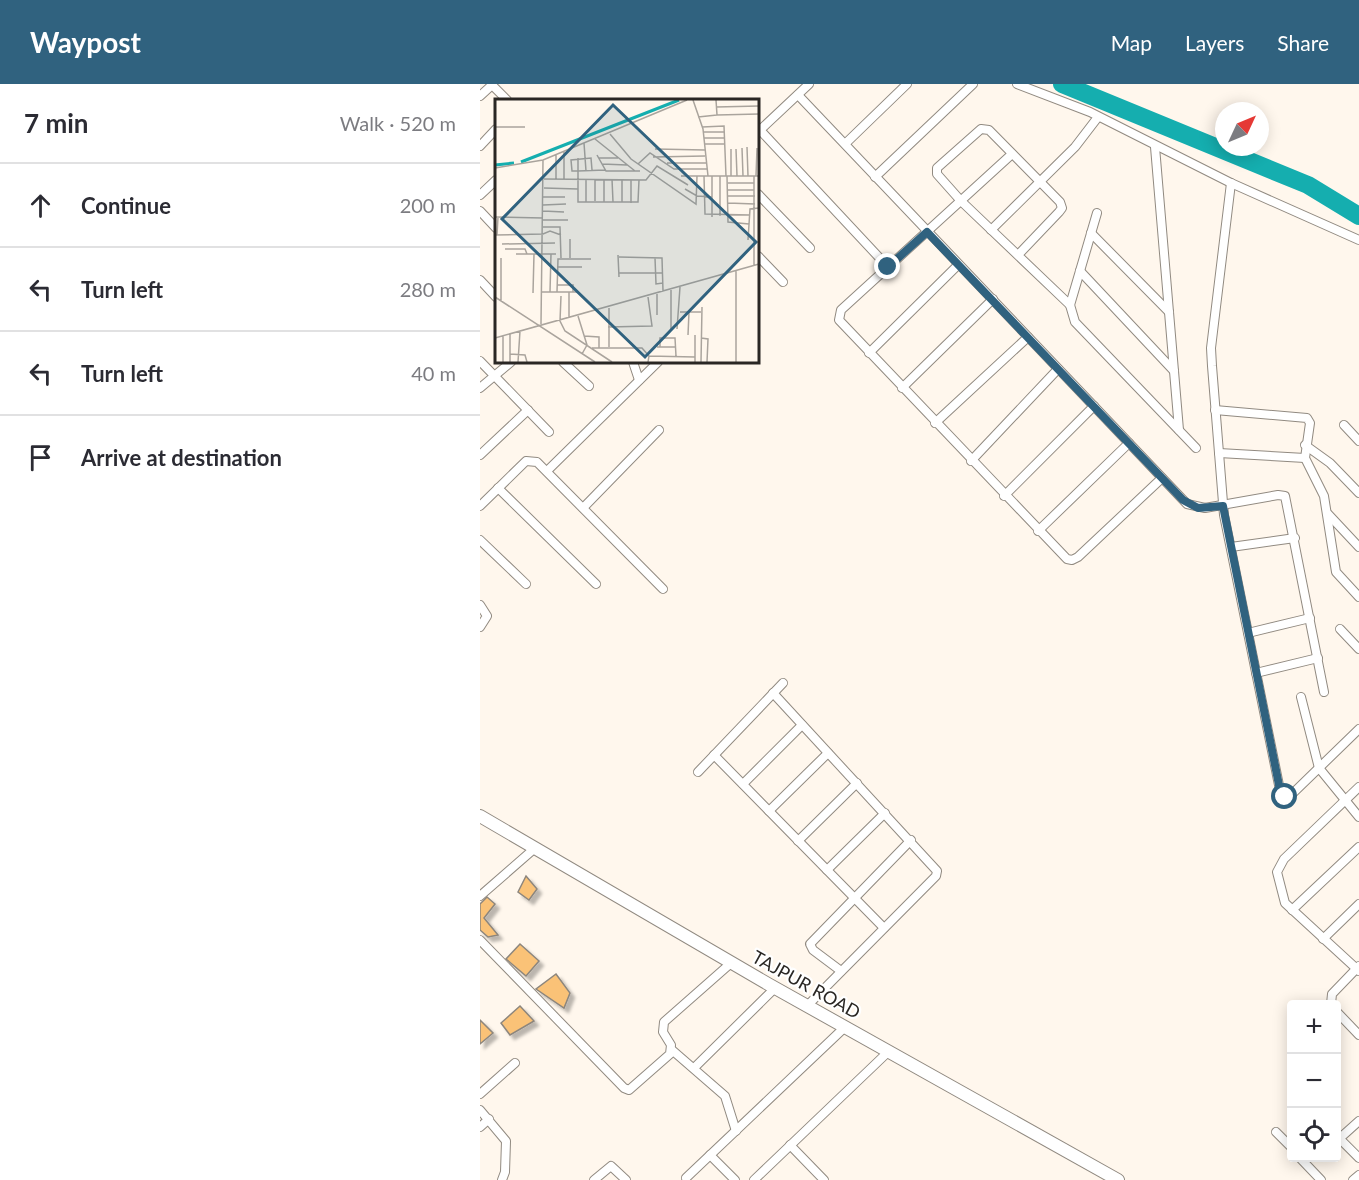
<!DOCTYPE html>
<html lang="en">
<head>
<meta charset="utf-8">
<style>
	:root { --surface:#fff; --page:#f2f2f3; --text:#2b2b33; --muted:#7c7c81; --line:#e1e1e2; --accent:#30627f }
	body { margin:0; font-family:Lato,sans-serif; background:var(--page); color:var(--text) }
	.controls { position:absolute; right:18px; bottom:18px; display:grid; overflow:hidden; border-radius:6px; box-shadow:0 3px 15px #0003 }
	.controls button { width:54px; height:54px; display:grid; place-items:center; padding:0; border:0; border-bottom:2px solid var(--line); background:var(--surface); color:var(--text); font:30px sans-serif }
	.compass { position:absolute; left:735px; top:18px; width:54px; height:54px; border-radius:50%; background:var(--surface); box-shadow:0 3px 15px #0003; rotate:46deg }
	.stop { position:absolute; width:18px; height:18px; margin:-14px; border:4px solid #30627f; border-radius:50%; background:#fff }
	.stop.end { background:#30627f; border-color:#fff; box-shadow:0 2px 6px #0008 }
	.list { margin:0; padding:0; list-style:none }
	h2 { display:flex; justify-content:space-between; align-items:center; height:78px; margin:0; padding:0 24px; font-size:26px }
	h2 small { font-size:20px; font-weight:400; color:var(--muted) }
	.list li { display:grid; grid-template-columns:39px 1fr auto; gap:18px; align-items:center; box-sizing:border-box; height:84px; padding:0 24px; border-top:2px solid var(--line) }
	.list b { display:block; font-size:22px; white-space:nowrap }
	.list em { font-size:20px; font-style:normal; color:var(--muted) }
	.icon { flex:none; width:33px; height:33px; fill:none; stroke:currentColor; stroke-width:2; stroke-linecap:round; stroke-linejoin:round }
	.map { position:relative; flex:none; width:879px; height:1096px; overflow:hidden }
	header { display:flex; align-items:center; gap:36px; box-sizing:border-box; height:84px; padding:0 30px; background:var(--accent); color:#fff }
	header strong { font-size:28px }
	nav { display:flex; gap:33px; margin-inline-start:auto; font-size:21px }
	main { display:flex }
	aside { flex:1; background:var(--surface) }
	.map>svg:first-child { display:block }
</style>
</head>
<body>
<header>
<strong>Waypost</strong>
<nav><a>Map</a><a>Layers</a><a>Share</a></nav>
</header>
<main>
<aside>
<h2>7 min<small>Walk · 520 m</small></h2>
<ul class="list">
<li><svg class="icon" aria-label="ahead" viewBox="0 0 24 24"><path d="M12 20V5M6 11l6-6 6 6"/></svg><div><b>Continue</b></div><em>200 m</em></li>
<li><svg class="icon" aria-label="left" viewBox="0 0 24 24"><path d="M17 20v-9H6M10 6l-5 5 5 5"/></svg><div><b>Turn left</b></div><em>280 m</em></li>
<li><svg class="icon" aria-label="left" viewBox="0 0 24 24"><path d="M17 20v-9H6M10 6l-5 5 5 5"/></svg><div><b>Turn left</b></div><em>40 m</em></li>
<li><svg class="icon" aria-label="arrive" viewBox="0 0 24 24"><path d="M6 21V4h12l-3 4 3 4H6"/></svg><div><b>Arrive at destination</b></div></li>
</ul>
</aside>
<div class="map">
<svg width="879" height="1096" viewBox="0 0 879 1096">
	<defs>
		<filter id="shadow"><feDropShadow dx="4.5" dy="4.5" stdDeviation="1.5" flood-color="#0004"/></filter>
	</defs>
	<rect width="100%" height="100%" fill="#fff7ed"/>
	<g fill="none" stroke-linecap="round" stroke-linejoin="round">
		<path stroke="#15aeaf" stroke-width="18" d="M582,0L828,101L879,132"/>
	</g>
	<g fill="#fac277" stroke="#8d867d" stroke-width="1.5" filter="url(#shadow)">
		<path d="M46,792L57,805L49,816L38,808Z"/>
		<path d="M7,813L15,820L4,834L18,851L8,853L0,846V820Z"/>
		<path d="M40,860L59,877L46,892L26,875Z"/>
		<path d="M76,890L90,909L84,924L56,905Z"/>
		<path d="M40,922L54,937L30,951L21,939Z"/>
		<path d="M0,936L13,949L0,960Z"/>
	</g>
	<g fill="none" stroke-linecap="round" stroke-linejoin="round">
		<defs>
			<g id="minor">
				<path d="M11,0L27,16"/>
				<path d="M537,0L610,28L751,99L879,156"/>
				<path d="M318,11L707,420L725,424L798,411L805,412L844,608"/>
				<path d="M0,12L12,1"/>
				<path d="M280,46L408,183"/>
				<path d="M278,48L329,0"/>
				<path d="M366,59L427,0"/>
				<path d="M0,62L16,45"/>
				<path d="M675,63L699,346"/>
				<path d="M532,70L361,226L359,236L587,475L592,476L598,473L682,394"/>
				<path d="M395,93L493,0"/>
				<path d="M751,99L731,264L732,282L744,431L801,711L809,713L879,645"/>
				<path d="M278,110L330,164"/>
				<path d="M0,111L16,96"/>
				<path d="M0,127L16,144"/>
				<path d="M617,129L590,221L595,238L716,364"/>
				<path d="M511,146L595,63L618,33"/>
				<path d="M611,149L689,228"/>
				<path d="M538,171L579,128L582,124L580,118L509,46L501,45L457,84V90L481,117L590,221"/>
				<path d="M278,172L303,198"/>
				<path d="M600,187L694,287"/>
				<path d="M0,196L16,213"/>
				<path d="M389,269L478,181"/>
				<path d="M0,277L69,348"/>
				<path d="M83,278L109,302"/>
				<path d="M153,278L159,296"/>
				<path d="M0,304L31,278"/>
				<path d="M422,304L513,215"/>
				<path d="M735,326L827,334L830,339L825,374L844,412L856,488L879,513"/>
				<path d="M455,339L548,253"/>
				<path d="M864,341L879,357"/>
				<path d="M825,361L850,379L879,409"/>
				<path d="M739,369L825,374"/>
				<path d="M0,371L48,326"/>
				<path d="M491,377L578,285"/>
				<path d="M67,387L178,278"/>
				<path d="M18,404L116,500"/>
				<path d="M524,412L614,322"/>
				<path d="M0,422L46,377L57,378L183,505"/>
				<path d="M103,424L179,346"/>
				<path d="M848,430L879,463"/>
				<path d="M558,447L649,359"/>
				<path d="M0,456L46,500"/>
				<path d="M751,463L815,454"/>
				<path d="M0,521L7,532L0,543"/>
				<path d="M860,545L879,565"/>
				<path d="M768,549L830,534"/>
				<path d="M776,589L838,574"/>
				<path d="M293,609L457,787L456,792L327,922"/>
				<path d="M821,613L839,684L879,733"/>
				<path d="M234,671L404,844"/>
				<path d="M218,688L303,599"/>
				<path d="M263,700L322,641"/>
				<path d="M879,703L804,775L797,788L805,819L879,887"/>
				<path d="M289,727L348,669"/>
				<path d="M318,757L377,699"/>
				<path d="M347,786L405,729"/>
				<path d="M0,812L55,764"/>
				<path d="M812,826L879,763"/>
				<path d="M843,855L879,820"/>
				<path d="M0,856L144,1004L149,1006L190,970L191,961L183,948L184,938L251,879"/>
				<path d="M361,887L333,866L330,860L431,756"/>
				<path d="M851,920L852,910L879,882"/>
				<path d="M856,927L879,951"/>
				<path d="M192,966L245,1012L256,1047"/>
				<path d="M215,983L295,904"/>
				<path d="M0,1010L35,979"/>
				<path d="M0,1026L26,1057L25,1088L22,1096"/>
				<path d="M0,1043L9,1035"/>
				<path d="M796,1048L812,1064"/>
				<path d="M856,1051L879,1074"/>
				<path d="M860,1054L879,1037"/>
				<path d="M310,1061L344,1096"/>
				<path d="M230,1071L255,1096"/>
				<path d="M820,1074L841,1096"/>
				<path d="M206,1094L365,943"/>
				<path d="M114,1096L131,1082L146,1096"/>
				<path d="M274,1096L408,968"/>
				<path d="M873,1096L879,1091"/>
			</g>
			<path id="secondary" d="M0,732L288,900L638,1096"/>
		</defs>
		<use href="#minor" stroke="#918a81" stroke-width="10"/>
		<use href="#secondary" stroke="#918a81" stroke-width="14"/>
		<use href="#minor" stroke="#fff" stroke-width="8"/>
		<use href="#secondary" stroke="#fff" stroke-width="12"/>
	</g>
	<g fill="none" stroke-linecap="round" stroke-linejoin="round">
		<path stroke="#30627f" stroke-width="8" d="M408,183L447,148L703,416L718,424L743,422L801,711L805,713"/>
	</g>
	<g text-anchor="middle" stroke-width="4.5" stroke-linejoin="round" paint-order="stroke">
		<g font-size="18" fill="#2a2724" stroke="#fff">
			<text transform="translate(326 901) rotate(29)" y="6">TAJPUR ROAD</text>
		</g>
	</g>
	<g transform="translate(15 15)">
		<rect width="264" height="264" fill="#fff7ed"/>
		<path fill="none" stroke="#15aeaf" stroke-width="3" d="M26,63L184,1M0,66L19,64"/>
		<path fill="none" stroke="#aaa49d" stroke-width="1.5" d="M198,1L208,30L213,77M221,1L222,16L264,15M221,8L264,7M203,18L222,16M0,28H30M207,28L229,27L231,77M208,33H229M115,35L136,60L201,105L202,77M209,39H230M100,40L140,72M89,44L91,72M210,45H230M252,48L253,77M247,49L248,77M160,50L210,51M241,50L242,77M61,56V80M102,56L111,72H145M158,58L210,57M83,59V103H143L144,81M104,59H123M172,64H212M107,65L132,66M143,65L155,54L179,70H212M0,69L48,61L192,1M97,71L96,59L76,61L77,72H83L110,71M186,77H264M209,77L210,115L255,116M232,77L233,123L254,125M236,77V50M261,77L262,49M49,80L151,81L162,67L193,86M69,80V53M91,80V103M100,80V102M117,80L118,103M127,81V103M136,81V104M233,84H259M49,89L83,90M190,90L202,97L217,98M233,91H259M233,97H260M48,98H70M109,103V80M233,104L260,105M48,106L71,105M48,112L69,113M225,117V77M0,118L48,119M217,118V77M48,121H73M48,128H65L66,159M0,136L48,135L55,132L66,136M2,136L3,118M75,140V159M253,141L255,110L264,109M7,145L60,144M10,150H30L32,155M21,155H61M123,156L124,178M124,158L167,159L168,192M160,159L161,185L168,184M259,167V77M62,168H87M241,172V263M124,174H168M62,186H78V193M46,193H82M55,193L56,155M62,193L63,160H96M38,194L39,155M162,195V216M66,197L65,222L70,232L117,263M0,198L100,263M6,202V159M114,209V248M185,213H206M83,217L92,246L87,255M74,218V193M46,225L48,61M113,228L157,227L153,198M182,230L185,188M176,231V191M15,235V263M193,236L194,213M200,236V263M8,237V263M89,237L104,238V249M0,239L264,165M206,239L213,240L212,263M162,248H181M165,248V239H180L181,257M97,249H147L154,257M15,255L30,256L32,263M23,263L25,232M153,263L154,257L200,258M206,263L207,208"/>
		<path fill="#30627f" fill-opacity="0.15" stroke="#30627f" stroke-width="3" d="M118,6L261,143L150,258L7,120Z"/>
		<rect width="264" height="264" fill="none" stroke="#2a2724" stroke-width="3"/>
	</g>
</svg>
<div class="controls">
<button>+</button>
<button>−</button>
<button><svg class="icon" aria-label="locate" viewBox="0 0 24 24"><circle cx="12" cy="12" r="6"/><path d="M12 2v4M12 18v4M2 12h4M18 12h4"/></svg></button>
</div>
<svg class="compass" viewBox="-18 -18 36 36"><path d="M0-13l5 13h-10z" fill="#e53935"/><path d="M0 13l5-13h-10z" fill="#7c7c81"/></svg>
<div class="stop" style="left:805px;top:713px"></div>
<div class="stop end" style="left:408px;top:183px"></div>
</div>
</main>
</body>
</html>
